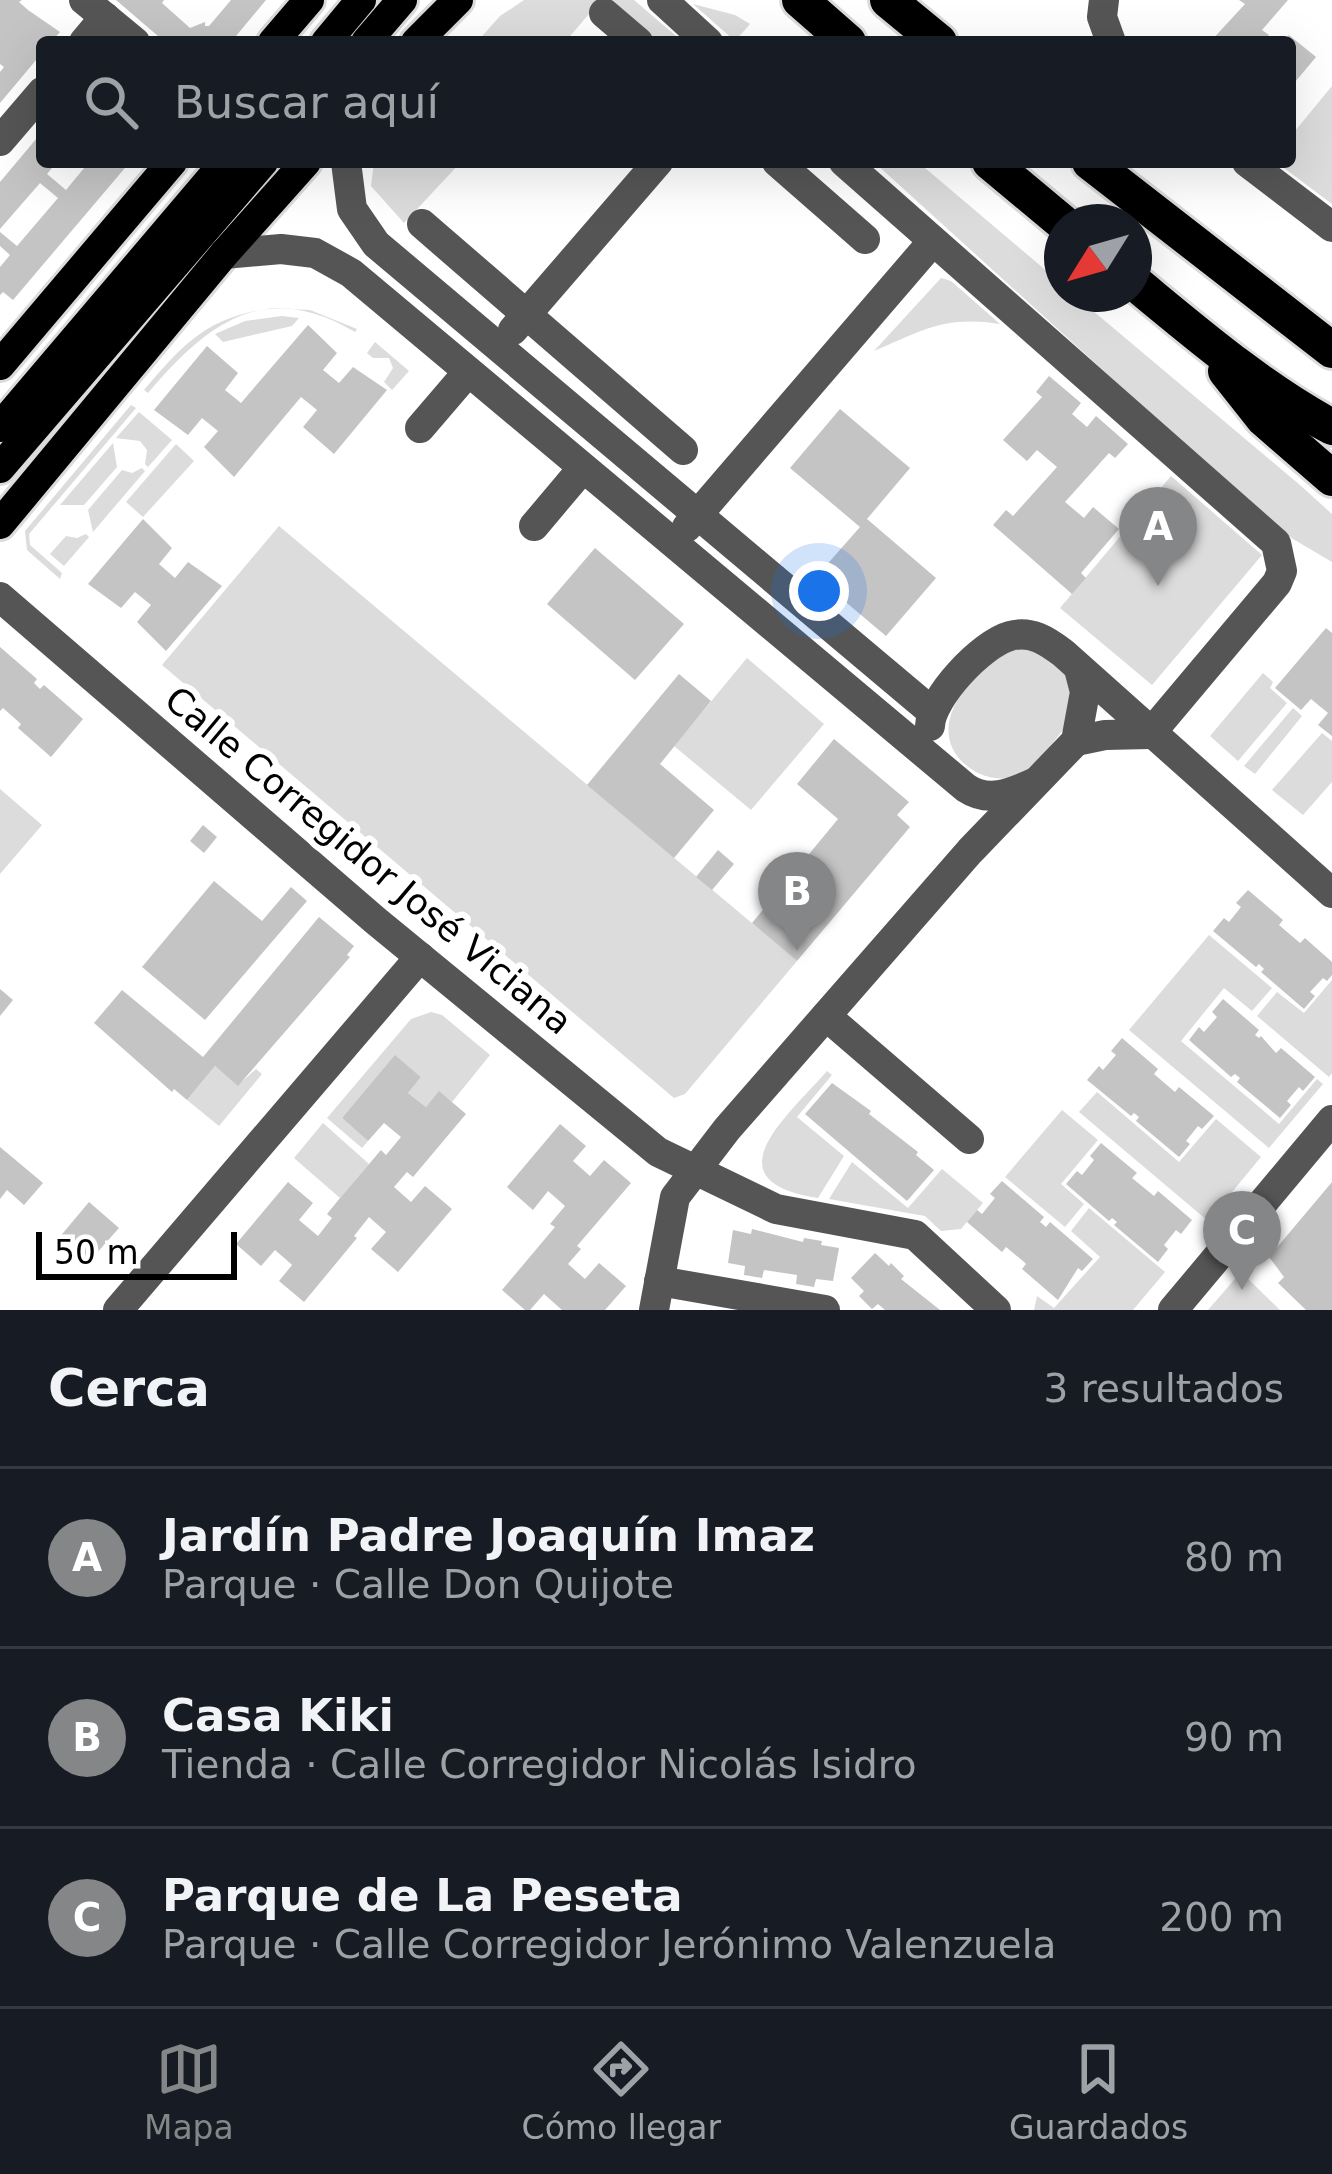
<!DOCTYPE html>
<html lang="es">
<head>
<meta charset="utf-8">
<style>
	:root { --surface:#171b24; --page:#20242c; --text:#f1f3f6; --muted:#9ea1a6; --line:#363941; --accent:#858687 }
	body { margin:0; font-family:"DejaVu Sans",sans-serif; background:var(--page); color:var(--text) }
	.compass { position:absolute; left:1044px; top:204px; width:108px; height:108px; border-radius:50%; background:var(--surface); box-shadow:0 12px 48px #0002; rotate:233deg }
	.scale { position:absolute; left:36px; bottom:30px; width:201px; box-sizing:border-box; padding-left:12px; border:6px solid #000; border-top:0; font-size:33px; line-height:42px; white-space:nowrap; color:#000; -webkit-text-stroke:9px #fff; paint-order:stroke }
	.you { position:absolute; left:819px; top:591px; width:42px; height:42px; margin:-30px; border:9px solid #fff; border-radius:50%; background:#1a73e8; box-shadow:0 0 0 18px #1a73e833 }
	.badge { display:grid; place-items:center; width:78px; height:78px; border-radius:50%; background:var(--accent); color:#fff; font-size:39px; font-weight:700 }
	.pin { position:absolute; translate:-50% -99px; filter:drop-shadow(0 3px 6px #0008) }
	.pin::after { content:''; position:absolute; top:63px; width:42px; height:36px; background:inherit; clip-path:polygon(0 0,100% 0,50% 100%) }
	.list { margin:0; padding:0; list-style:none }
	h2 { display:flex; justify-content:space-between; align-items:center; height:156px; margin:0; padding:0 48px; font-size:51px }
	h2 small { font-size:39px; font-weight:400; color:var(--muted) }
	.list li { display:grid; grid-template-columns:78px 1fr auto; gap:36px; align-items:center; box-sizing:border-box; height:180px; padding:0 48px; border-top:3px solid var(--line) }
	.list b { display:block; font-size:45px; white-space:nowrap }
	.list p { margin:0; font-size:39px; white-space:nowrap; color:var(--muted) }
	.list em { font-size:39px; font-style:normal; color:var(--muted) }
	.icon { flex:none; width:66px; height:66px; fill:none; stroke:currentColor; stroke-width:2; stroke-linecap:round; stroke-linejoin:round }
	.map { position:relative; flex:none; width:1332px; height:1310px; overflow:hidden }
	.search { position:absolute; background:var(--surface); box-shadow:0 12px 48px #0002; left:36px; right:36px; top:36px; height:132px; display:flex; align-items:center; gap:30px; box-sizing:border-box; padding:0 42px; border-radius:12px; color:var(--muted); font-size:45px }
	.sheet { height:696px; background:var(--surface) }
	nav { display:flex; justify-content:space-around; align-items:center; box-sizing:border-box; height:168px; border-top:3px solid var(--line); background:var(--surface); font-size:33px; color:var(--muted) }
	nav a { display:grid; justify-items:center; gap:6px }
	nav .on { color:var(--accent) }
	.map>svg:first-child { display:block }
</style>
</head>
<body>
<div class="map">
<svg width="1332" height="1310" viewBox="0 0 1332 1310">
	<rect width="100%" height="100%" fill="#fff"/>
	<g fill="#dcdcdc">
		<path d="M524,0H601L565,42H477L500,16Z"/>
		<path d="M607,0H634L683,42H657Z"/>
		<path d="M693,4L735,15L750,24L735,41Z"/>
		<path d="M1332,86V204L1276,162H1290V137Z"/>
		<path d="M374,162H461L404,223L371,186Z"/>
		<path d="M874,162H918L1062,284V294H1073L1300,485L1332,514V562L1293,539L1260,513Z"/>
		<path d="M941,278L951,281L1000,324C945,315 921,331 874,351Z"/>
		<path d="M272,308L310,310L357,329L355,332C264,278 207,324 148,393L144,390C184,343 207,317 272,308Z"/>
		<path d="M282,316L299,318L292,326L223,342L215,334L245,321Z"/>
		<path d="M375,342L409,371L392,390L384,382L393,368L389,358H373L367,353Z"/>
		<path d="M131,405L136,408L29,534L30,545L62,573L60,579L27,550L25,531Z"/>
		<path d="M139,412L172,440L148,467L145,464L147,450L140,441L116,438Z"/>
		<path d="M113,443L117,467L84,505H60Z"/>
		<path d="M176,444L194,461L143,517L126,502Z"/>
		<path d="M142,468L145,471L93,532L88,510L122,470L132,473Z"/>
		<path d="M1171,476L1262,555L1152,685L1060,608Z"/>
		<path d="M279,526L797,961L685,1094L674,1098L162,665Z"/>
		<path d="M86,534L89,537L64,566L50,554L66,536L77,538Z"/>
		<path d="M1010,649H1040L1071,680L1073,717C1058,735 1042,761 1022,773C995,789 954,768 949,737C943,703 983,665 1010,649Z"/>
		<path d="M747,658L824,724L751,810L674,746Z"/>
		<path d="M1263,673L1273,682L1270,688L1287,703L1238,761L1210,736Z"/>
		<path d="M1293,708L1302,716L1255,774L1244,766Z"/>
		<path d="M1322,733L1332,741V782L1303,815L1272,790Z"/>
		<path d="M0,789L42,825L0,874Z"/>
		<path d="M1209,935L1272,988L1252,1011L1224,988L1181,1041L1279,1124L1317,1079L1323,1084L1269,1148L1129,1030Z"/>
		<path d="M1332,980V1073L1329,1077L1257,1016L1277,992L1304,1013Z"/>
		<path d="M431,1012L442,1015L490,1055L452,1102L439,1092L426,1107L408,1093L421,1077L396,1056L342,1118L368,1141L362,1148L327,1118L411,1019Z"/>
		<path d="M215,1066L238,1085L256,1069L262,1074L219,1126L187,1100Z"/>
		<path d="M827,1071L832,1075L797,1117L844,1156L818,1198C707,1181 789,1115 827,1071Z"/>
		<path d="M1097,1092L1179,1162L1216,1119L1261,1157L1208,1221L1079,1112Z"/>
		<path d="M1062,1110L1098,1140L1061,1184L1084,1204L1065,1227L1005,1177Z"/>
		<path d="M323,1123L369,1164L340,1198L294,1158Z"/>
		<path d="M852,1162L908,1208L942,1169L983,1203L961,1229L941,1231L925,1216L829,1199Z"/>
		<path d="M1089,1208L1165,1272L1133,1310H1034L1037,1296L1054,1308L1100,1257L1071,1231Z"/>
		<path d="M1241,1272L1280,1310H1208Z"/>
	</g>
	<g fill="#c4c4c4">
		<path d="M0,0H22L19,2L28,10L60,32L51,42H42V53L0,103V72L4,67L0,64Z"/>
		<path d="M116,0H164L162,3L190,28L205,22V26H209L231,0H266L231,42H165Z"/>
		<path d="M1239,0H1288L1262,30L1269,35L1263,42H1210L1245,4Z"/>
		<path d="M1289,35L1316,57L1290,88V42H1283Z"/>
		<path d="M42,132V162H57L47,174L66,190L89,162H130L13,300L3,292L0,295V267L10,255L0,246V232L17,246L58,198L40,183L0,229V182Z"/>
		<path d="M308,325L337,353L323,370L339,383L353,367L387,390L334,454L303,427L317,410L301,397L234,477L204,447L218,431L202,418L188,435L154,410L207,346L238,373L225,390L241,403Z"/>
		<path d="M1049,376L1081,403L1072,414L1087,427L1096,416L1128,444L1115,458L1109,453L1065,502L1084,518L1093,507L1119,529L1081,573L1086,578L1072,594L993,525L1006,510L1013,516L1057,467L1037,450L1027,461L1003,440L1042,397L1036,392Z"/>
		<path d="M840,409L910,468L867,519L936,578L886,636L816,577L860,527L790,468Z"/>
		<path d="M143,519L172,548L159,564L175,578L188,562L222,586L166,651L137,622L151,605L135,592L121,608L88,584Z"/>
		<path d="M595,548L684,624L635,680L547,604Z"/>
		<path d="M1326,628L1332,633V736L1318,725L1328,713L1311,699L1301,710L1275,688Z"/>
		<path d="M0,647L37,679L34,683L40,689L44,685L83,719L51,757L18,728L21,724L3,708L0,711Z"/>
		<path d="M679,674L711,701L660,764L714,810L674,858L587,785Z"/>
		<path d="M834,739L909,802L897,815L910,827L797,961L752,923L838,819L797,784Z"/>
		<path d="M203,825L217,837L204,853L190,841Z"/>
		<path d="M718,850L734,864L712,890L696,877Z"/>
		<path d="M214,881L262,921L291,887L307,901L205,1020L142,967Z"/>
		<path d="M1248,890L1283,920L1279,925L1300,943L1305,938L1332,962V975L1327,981L1323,978L1310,992L1315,996L1304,1009L1261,972L1264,969L1259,964L1256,967L1213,931L1224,918L1229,922L1241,907L1236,903Z"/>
		<path d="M319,917L354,946L347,955L350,957L238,1086L215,1066L187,1100L174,1089L172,1092L94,1023L122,990L203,1057Z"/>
		<path d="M0,989L13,1000L0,1016Z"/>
		<path d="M1223,999L1259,1030L1255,1035L1259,1038L1261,1036L1276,1053L1281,1048L1315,1077L1303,1091L1299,1087L1287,1101L1291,1105L1280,1118L1237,1082L1240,1078L1235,1074L1231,1077L1189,1040L1199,1027L1204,1032L1217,1017L1212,1012Z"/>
		<path d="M1122,1038L1158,1069L1154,1074L1175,1092L1179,1087L1214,1116L1202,1129L1198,1126L1186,1141L1190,1144L1179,1157L1136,1121L1139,1117L1134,1113L1131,1116L1087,1080L1099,1066L1103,1070L1116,1055L1111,1051Z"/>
		<path d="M395,1055L421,1077L408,1093L426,1107L439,1091L466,1114L413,1177L407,1172L394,1187L411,1202L425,1186L452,1209L398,1272L371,1249L386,1232L369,1217L354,1236L357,1238L304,1302L279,1281L292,1265L290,1263L275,1250L261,1266L236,1244L288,1182L313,1203L299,1220L318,1236L332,1218L327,1214L340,1198L381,1150L386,1155L401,1137L384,1123L368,1141L342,1118Z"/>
		<path d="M832,1083L871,1111L869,1114L918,1152L916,1155L934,1170L907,1201L805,1114Z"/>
		<path d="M560,1124L586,1146L573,1161L590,1176L604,1160L631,1183L577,1246L581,1249L568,1264L585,1279L599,1263L626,1286L605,1310H562L544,1294L530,1310H525L502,1290L555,1227L550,1224L565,1206L548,1191L533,1210L507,1187Z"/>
		<path d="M1101,1143L1137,1173L1132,1178L1154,1196L1158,1191L1192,1220L1181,1234L1176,1230L1164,1245L1168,1249L1158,1262L1114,1225L1117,1222L1112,1218L1109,1221L1066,1184L1077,1171L1082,1175L1094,1160L1090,1156Z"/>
		<path d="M0,1147L43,1183L24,1205L7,1190L0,1199Z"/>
		<path d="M1002,1181L1044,1217L1040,1222L1046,1227L1050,1222L1093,1259L1082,1271L1078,1268L1058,1300L1022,1269L1026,1264L1023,1261L1006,1247L1002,1252L967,1222L977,1210L982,1214L995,1198L990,1194Z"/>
		<path d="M1332,1182V1310H1306L1278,1283L1284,1277L1269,1257Z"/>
		<path d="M89,1202L119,1228L87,1264L58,1239Z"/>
		<path d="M752,1229L803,1242L804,1238L822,1241L821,1245L839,1248L833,1281L816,1279L814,1287L796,1284L797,1275L764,1270L762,1278L744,1275L745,1266L728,1263L733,1230L751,1234Z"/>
		<path d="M875,1253L889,1266L891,1263L904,1276L901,1279L940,1310H885L878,1304L872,1309L859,1296L864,1291L851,1278Z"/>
	</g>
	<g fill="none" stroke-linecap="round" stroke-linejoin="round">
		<defs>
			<g id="major">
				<path d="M273,42L309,0"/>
				<path d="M326,42L361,0"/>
				<path d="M366,42L402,0"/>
				<path d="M416,42L458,0"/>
				<path d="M0,365L172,162"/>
				<path d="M0,427L225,162"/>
				<path d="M0,468L263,162"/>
				<path d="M0,524L224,254L306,162"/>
			</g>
			<g id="highway">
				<path d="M800,0L848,42"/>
				<path d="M888,0L939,42"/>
				<path d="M990,162L1062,222"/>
				<path d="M1090,162L1332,350"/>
				<path d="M1134,282C1196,333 1261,389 1332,427"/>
				<path d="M1226,371L1264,419L1332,478"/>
			</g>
		</defs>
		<use href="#major" stroke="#dbdbdb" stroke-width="36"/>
		<use href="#highway" stroke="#dbdbdb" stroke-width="42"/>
		<g stroke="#555" stroke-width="30">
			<path d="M84,0L135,42"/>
			<path d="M662,0L708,42"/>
			<path d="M1104,0L1102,17L1111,42"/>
			<path d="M604,13L638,42"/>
			<path d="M84,42L105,17"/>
			<path d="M0,141L42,92"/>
			<path d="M346,162L352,209L376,244L931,711"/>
			<path d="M777,162L865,239"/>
			<path d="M844,162L1276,543L1282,571L1277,583L1150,734"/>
			<path d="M1247,162L1332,227"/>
			<path d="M422,224L683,450"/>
			<path d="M224,254L281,249L315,253L351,273L966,788C990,804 1013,792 1036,782"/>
			<path d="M513,330L658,162"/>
			<path d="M420,428L468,372"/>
			<path d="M534,526L582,469"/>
			<path d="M687,527L933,241"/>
			<path d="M0,597L376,921L658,1152L776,1209L915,1235L996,1310"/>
			<path d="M930,726C931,698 981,644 1010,636C1031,630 1047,641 1063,653L1332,893"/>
			<path d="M1076,741L1105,735L1150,734"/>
			<path d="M826,1016L969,1139"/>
			<path d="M659,1281L825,1310"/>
			<path d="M118,1310L420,957"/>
			<path d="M654,1310L675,1197L727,1129L970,851L1076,741L1085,692L1079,669"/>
			<path d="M1173,1310L1332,1120"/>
		</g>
		<use href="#major" stroke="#000" stroke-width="30"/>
		<use href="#highway" stroke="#000" stroke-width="36"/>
	</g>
	<g text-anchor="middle" stroke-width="12" stroke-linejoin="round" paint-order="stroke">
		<g font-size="36" fill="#000" stroke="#fff">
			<text transform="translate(369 860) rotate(40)" y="13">Calle Corregidor José Viciana</text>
		</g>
	</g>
</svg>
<svg class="compass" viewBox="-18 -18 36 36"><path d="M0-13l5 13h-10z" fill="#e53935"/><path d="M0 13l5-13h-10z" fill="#9ea1a6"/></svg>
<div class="scale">50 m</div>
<div class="you"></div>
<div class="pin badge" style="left:1158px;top:586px">A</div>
<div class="pin badge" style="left:797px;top:951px">B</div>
<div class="pin badge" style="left:1242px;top:1290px">C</div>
<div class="search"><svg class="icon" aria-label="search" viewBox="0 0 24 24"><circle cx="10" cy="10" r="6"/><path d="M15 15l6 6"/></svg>Buscar aquí</div>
</div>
<section class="sheet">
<h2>Cerca<small>3 resultados</small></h2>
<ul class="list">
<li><span class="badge">A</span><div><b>Jardín Padre Joaquín Imaz</b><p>Parque · Calle Don Quijote</p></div><em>80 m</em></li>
<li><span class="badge">B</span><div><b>Casa Kiki</b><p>Tienda · Calle Corregidor Nicolás Isidro</p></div><em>90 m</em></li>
<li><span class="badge">C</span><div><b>Parque de La Peseta</b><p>Parque · Calle Corregidor Jerónimo Valenzuela</p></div><em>200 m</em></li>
</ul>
</section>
<nav>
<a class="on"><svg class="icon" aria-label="map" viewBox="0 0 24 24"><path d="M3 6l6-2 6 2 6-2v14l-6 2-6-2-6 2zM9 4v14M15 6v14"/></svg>Mapa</a>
<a><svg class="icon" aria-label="directions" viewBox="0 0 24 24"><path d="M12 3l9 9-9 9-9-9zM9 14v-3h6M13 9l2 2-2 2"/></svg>Cómo llegar</a>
<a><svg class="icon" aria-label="saved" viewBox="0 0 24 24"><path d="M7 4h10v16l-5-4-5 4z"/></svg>Guardados</a>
</nav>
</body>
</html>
